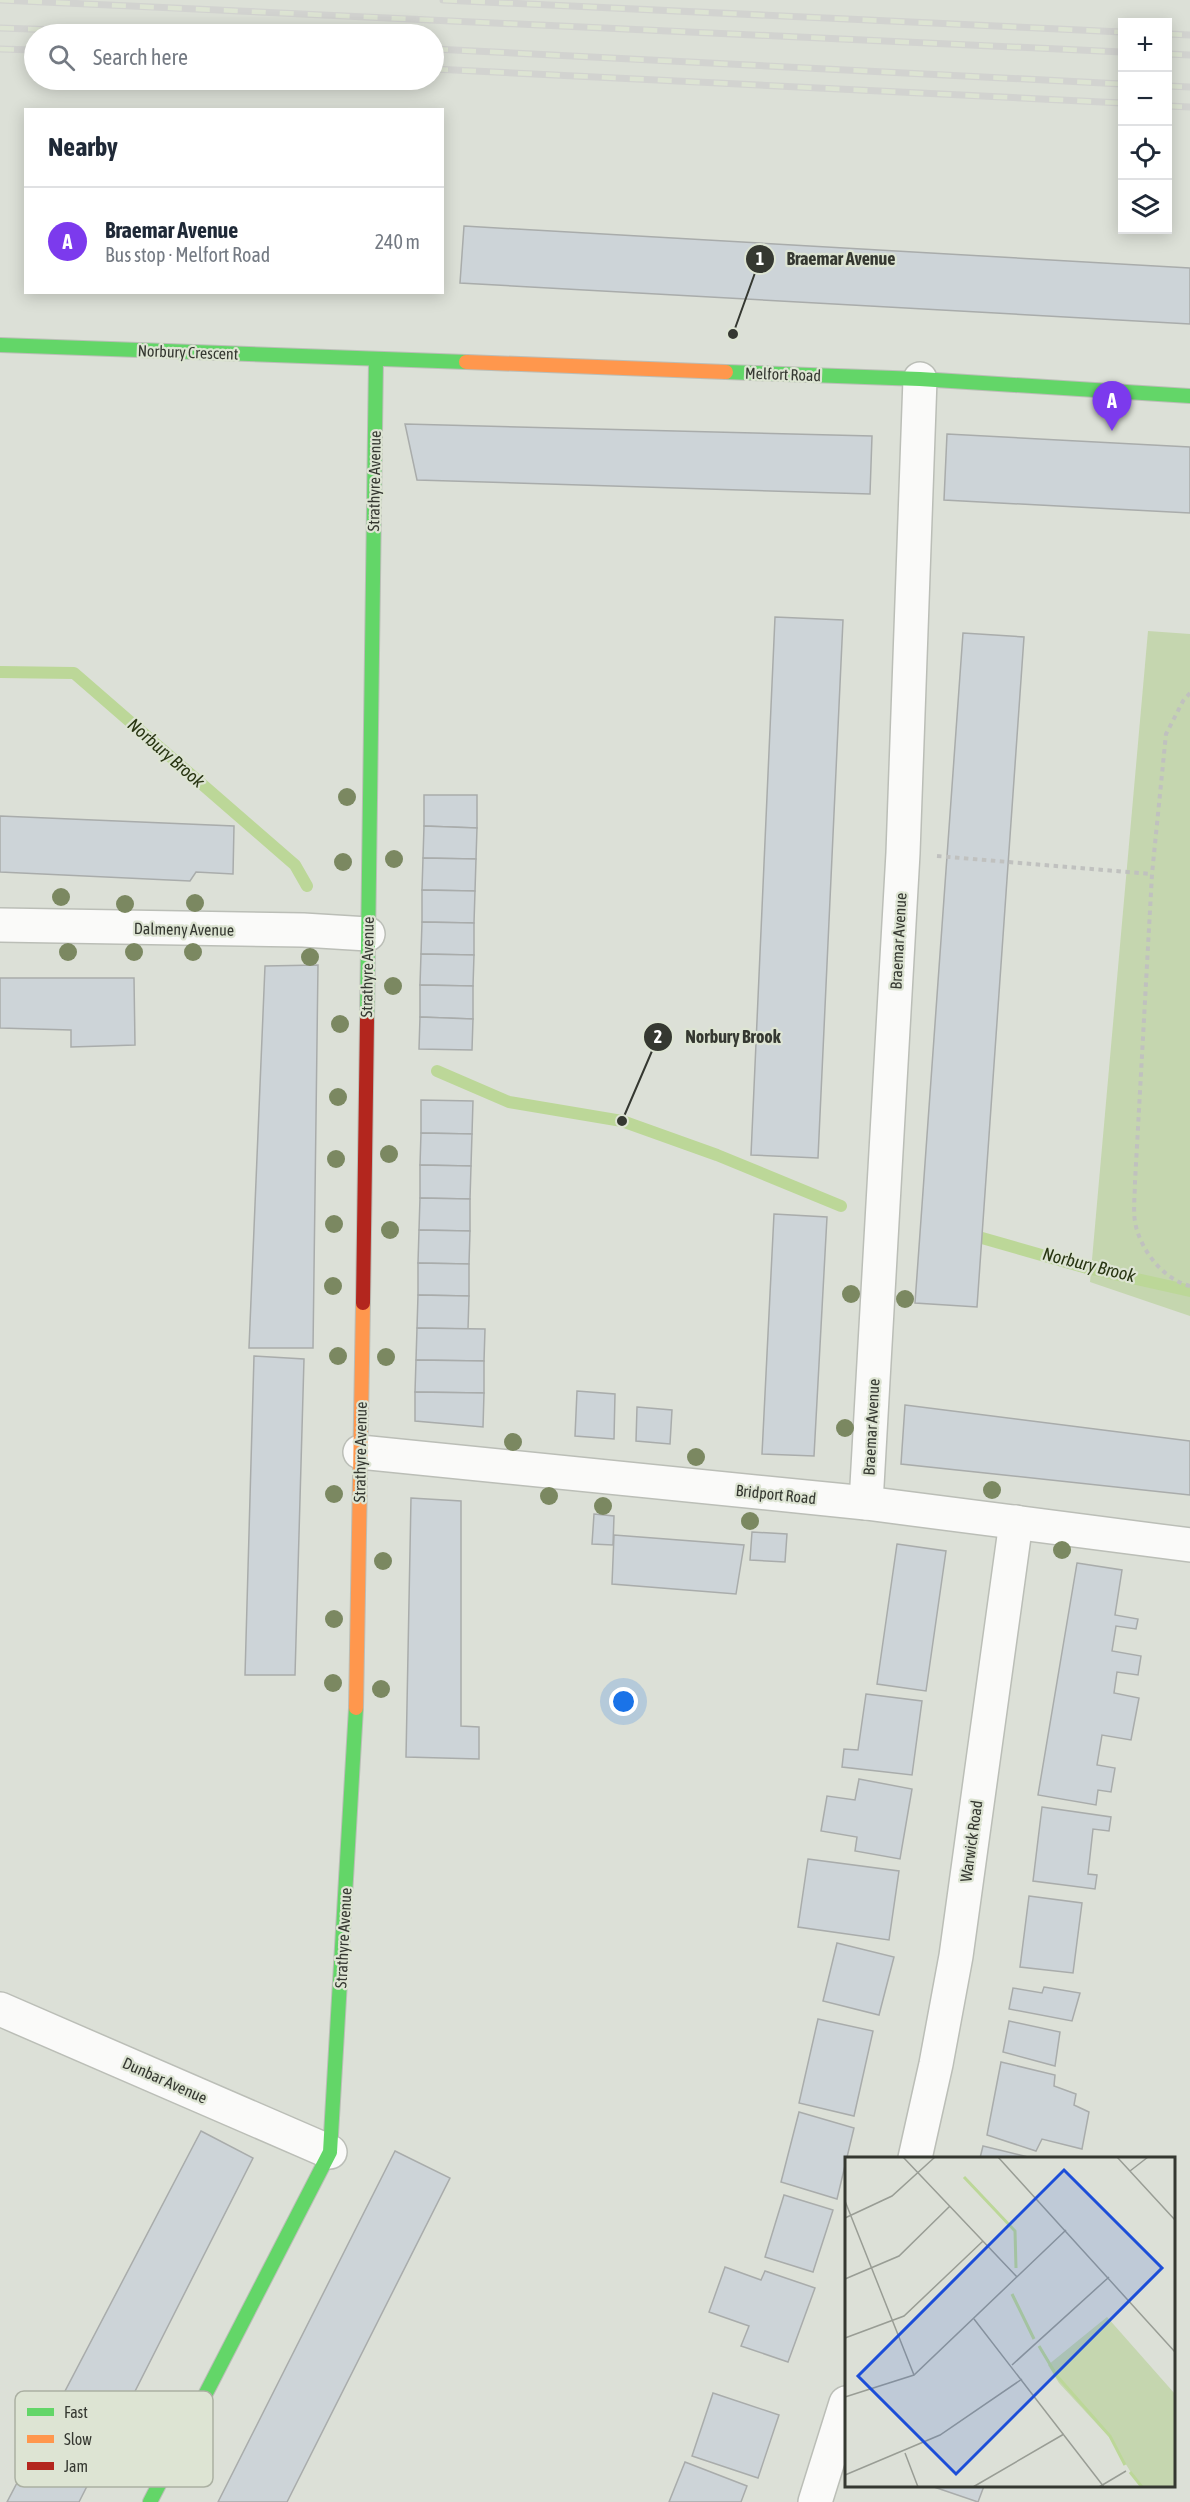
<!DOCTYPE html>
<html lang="en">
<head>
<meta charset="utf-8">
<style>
	:root { --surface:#fff; --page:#f2f2f3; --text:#1f2937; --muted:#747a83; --line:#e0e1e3; --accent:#7c3aed }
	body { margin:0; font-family:"Asap Condensed",sans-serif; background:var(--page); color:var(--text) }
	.controls { position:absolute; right:18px; top:18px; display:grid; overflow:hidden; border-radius:0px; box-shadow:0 3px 15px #0003 }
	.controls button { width:54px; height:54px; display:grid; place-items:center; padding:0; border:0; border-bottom:2px solid var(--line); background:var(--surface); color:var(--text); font:30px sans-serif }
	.you { position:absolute; left:624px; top:1702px; width:21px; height:21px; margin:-15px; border:4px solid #fff; border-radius:50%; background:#1a73e8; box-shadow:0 0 0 9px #1a73e833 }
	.badge { display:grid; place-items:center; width:39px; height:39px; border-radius:50%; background:var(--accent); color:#fff; font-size:20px; font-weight:700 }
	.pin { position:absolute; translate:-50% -50px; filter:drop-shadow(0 2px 3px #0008) }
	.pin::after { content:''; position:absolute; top:32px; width:21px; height:18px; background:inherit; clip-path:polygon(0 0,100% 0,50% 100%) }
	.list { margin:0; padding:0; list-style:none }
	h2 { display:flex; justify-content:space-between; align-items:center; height:78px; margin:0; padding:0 24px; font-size:26px }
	h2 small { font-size:20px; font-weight:400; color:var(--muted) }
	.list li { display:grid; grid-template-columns:39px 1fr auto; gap:18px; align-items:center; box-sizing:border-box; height:108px; padding:0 24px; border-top:2px solid var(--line) }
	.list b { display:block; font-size:22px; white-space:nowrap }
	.list p { margin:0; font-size:20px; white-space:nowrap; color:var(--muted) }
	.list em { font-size:20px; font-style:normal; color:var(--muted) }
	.icon { flex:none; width:33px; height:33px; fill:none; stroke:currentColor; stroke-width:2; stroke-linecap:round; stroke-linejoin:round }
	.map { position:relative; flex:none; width:1190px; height:2502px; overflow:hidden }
	.search { position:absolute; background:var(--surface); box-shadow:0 3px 15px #0003; left:24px; top:24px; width:420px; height:66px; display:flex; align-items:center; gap:15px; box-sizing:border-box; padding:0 21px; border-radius:33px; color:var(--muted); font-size:22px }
	.panel { position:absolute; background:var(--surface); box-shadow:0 3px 15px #0003; left:24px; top:108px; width:420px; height:186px; border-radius:0px }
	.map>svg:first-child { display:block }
</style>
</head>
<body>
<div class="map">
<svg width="1190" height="2502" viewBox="0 0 1190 2502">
	<rect width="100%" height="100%" fill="#dce0d7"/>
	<path fill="#c5d6af" d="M1148,631L1190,634V1316L1090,1282Z"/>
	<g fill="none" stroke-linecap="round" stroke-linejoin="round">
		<g stroke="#bcd798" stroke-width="12">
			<path d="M0,672L74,673L295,865L307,886"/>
			<path d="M437,1071L509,1102L622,1121L717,1155L841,1206"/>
			<path d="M968,1234L1087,1268L1190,1291"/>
		</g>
	</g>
	<g fill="#cdd4d8" stroke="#a9acab" stroke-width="1.5">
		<path d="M464,226L1190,268V324L460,283Z"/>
		<path d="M405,424L872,436L870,494L417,480Z"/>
		<path d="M947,434L1190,447V513L944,500Z"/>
		<path d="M775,617L843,620L818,1158L751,1155Z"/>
		<path d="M963,633L1024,637L977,1307L915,1303Z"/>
		<path d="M424,795H477V828L424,826Z"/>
		<path d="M0,816L234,826L233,874L196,872L190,881L0,872Z"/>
		<path d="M424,826L477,828L476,859L423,858Z"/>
		<path d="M423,858L476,859L475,891L422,890Z"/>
		<path d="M422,890L475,891L474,923L422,922Z"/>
		<path d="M422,922L474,923V955L421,954Z"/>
		<path d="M421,954L474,955L473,986L420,985Z"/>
		<path d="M318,965L313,1348H249L265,966Z"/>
		<path d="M0,978H134L135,1045L71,1047V1030L0,1028Z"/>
		<path d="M420,985L473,986V1019L420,1017Z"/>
		<path d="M420,1017L473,1019L472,1050L419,1049Z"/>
		<path d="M421,1100L473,1101L472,1134L421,1133Z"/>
		<path d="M421,1133L472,1134L471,1166L420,1165Z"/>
		<path d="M420,1165L471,1166L470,1199L420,1198Z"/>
		<path d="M420,1198L470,1199V1231L419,1230Z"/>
		<path d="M774,1214L827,1217L814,1456L762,1454Z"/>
		<path d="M419,1230L470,1231L469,1264L418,1263Z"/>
		<path d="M418,1263L469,1264V1296L418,1295Z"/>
		<path d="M418,1295L469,1296L468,1329L417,1328Z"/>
		<path d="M417,1328L485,1329L484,1361L416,1360Z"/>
		<path d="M254,1356L304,1359L295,1675H245Z"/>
		<path d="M416,1360L484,1361V1393L415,1392Z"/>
		<path d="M577,1391L615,1394L614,1439L575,1436Z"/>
		<path d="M415,1392L484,1393L483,1427L415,1421Z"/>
		<path d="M905,1405L1190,1441V1495L901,1464Z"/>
		<path d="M637,1407L672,1410L670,1444L636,1441Z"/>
		<path d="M411,1498L461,1501V1726L479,1727V1759L406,1757Z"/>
		<path d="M594,1514L614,1516L613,1545L592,1544Z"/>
		<path d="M752,1532L787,1534L785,1562L750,1560Z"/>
		<path d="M614,1535L744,1545L736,1594L612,1584Z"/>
		<path d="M897,1544L946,1551L926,1691L877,1684Z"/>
		<path d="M1077,1563L1122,1570L1115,1615L1138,1619L1136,1629L1116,1626L1112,1651L1141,1656L1138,1675L1117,1672L1114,1693L1139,1698L1131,1740L1102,1735L1097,1765L1115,1768L1111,1792L1098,1790L1096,1805L1038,1795Z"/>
		<path d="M866,1694L922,1701L912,1775L842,1767L844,1749L858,1750Z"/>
		<path d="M859,1779L912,1789L900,1859L855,1851L857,1837L821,1831L827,1796L855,1800Z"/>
		<path d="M1042,1807L1111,1817L1109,1831L1093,1829L1088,1874L1097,1875L1095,1889L1033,1881Z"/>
		<path d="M808,1859L899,1871L889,1940L798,1927Z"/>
		<path d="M1029,1896L1082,1903L1073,1973L1020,1967Z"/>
		<path d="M837,1943L894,1957L879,2015L823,2001Z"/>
		<path d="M1044,1987L1080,1993L1072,2021L1009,2009L1013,1988L1042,1993Z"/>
		<path d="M818,2019L873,2031L854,2116L799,2103Z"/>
		<path d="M1009,2021L1060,2032L1055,2066L1003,2052Z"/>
		<path d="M1001,2062L1055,2075L1054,2086L1076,2094L1074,2105L1089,2112L1082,2149L1042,2139L1036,2151L987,2135Z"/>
		<path d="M799,2112L854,2128L837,2199L781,2182Z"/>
		<path d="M201,2131L253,2158L79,2502H7Z"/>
		<path d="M983,2146L1032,2158H980Z"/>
		<path d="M395,2151L450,2178L287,2502H218Z"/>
		<path d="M784,2195L833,2210L813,2272L765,2257Z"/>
		<path d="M725,2267L761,2280L765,2271L815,2288L788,2362L741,2346L749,2326L709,2312Z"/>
		<path d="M713,2393L779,2415L758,2478L692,2456Z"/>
		<path d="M685,2462L747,2486L741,2502H669Z"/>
		<path d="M931,2486H984L978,2502Z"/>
	</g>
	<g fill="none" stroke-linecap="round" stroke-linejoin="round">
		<defs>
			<g id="street">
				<path d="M0,925L303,930L368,934"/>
				<path d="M360,1452L866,1503L1190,1545"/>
				<path d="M866,1503L903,853L920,379"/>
				<path d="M0,2009L330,2152"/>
				<path d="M915,2158L936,2064L956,1956L1016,1522"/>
				<path d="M815,2502L846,2403"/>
			</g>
			<g id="fast">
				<path d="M0,345L466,362"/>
				<path d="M726,372L920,379L1190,396"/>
				<path d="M367,1020L376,359"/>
				<path d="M150,2502L330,2152L356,1708"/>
			</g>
			<g id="slow">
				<path d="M466,362L726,372"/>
				<path d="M356,1708L363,1303"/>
			</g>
			<path id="jam" d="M363,1303L367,1020"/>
		</defs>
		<use href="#street" stroke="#bbbeb7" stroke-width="36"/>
		<use href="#fast" stroke="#bbbeb7" stroke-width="16"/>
		<use href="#slow" stroke="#bbbeb7" stroke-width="16"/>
		<use href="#jam" stroke="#bbbeb7" stroke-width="16"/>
		<g stroke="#c0c1bf" stroke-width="4" stroke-dasharray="4.5 4.5" stroke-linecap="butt">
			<path d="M1190,693L1183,701L1166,734L1152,874L1135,1182C1135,1196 1132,1216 1137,1230C1144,1254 1165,1280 1190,1286"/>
			<path d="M937,856L1152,874"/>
		</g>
		<use href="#street" stroke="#fafaf9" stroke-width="33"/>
		<use href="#fast" stroke="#63d668" stroke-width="14"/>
		<use href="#slow" stroke="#ff974d" stroke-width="14"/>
		<use href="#jam" stroke="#b3261e" stroke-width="14"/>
		<defs>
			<g id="rail">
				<path d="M0,0L1122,52"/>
				<path d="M443,0L1122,32"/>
				<path d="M0,28L181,34"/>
				<path d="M1168,34L1190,35"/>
				<path d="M0,49L34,50"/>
				<path d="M434,49L1122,84"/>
				<path d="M1168,54L1190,55"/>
				<path d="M434,69L1122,103"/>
				<path d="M1168,86L1190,87"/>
				<path d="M1168,106L1190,107"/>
			</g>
		</defs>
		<use href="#rail" stroke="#d2d3d0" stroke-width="7"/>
		<use href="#rail" stroke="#dde4d3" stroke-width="4.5" stroke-dasharray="14" stroke-linecap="butt"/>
	</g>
	<g fill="#7b8861">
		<circle cx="347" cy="797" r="9"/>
		<circle cx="394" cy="859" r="9"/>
		<circle cx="343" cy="862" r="9"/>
		<circle cx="61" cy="897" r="9"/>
		<circle cx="195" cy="903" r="9"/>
		<circle cx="125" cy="904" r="9"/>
		<circle cx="68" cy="952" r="9"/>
		<circle cx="134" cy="952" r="9"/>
		<circle cx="193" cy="952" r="9"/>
		<circle cx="310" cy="957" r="9"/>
		<circle cx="393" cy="986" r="9"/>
		<circle cx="340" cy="1024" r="9"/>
		<circle cx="338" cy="1097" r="9"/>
		<circle cx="389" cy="1154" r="9"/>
		<circle cx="336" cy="1159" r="9"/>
		<circle cx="334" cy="1224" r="9"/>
		<circle cx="390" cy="1230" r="9"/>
		<circle cx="333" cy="1286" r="9"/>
		<circle cx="851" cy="1294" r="9"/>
		<circle cx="905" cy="1299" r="9"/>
		<circle cx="338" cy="1356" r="9"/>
		<circle cx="386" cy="1357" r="9"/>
		<circle cx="845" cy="1428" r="9"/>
		<circle cx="513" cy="1442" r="9"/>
		<circle cx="696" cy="1457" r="9"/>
		<circle cx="992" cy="1490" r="9"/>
		<circle cx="334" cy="1494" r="9"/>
		<circle cx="549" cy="1496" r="9"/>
		<circle cx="603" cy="1506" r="9"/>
		<circle cx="750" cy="1521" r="9"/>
		<circle cx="1062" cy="1550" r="9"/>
		<circle cx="383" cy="1561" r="9"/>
		<circle cx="334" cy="1619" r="9"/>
		<circle cx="333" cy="1683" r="9"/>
		<circle cx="381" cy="1689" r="9"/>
	</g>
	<g text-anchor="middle" stroke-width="4.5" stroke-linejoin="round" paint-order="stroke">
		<g font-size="16" fill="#353831" stroke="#dde4d3">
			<text transform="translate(188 352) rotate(2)" y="6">Norbury Crescent</text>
			<text transform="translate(783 374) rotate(2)" y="6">Melfort Road</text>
			<text transform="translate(374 481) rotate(-89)" y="6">Strathyre Avenue</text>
			<text transform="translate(184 929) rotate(1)" y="6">Dalmeny Avenue</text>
			<text transform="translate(898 941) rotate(-87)" y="6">Braemar Avenue</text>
			<text transform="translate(367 967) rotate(-89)" y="6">Strathyre Avenue</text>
			<text transform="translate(871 1427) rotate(-87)" y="6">Braemar Avenue</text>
			<text transform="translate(360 1452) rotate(-89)" y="6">Strathyre Avenue</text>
			<text transform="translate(776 1494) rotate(6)" y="6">Bridport Road</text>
			<text transform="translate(971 1841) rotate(-82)" y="6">Warwick Road</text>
			<text transform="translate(343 1938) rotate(-87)" y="6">Strathyre Avenue</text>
			<text transform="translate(165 2080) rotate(24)" y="6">Dunbar Avenue</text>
		</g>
		<g font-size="18" font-style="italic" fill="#283512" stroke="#dde4d3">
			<text transform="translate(166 753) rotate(41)" y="6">Norbury Brook</text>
			<text transform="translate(1089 1265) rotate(14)" y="6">Norbury Brook</text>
		</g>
	</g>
	<g transform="translate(845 2157)">
		<rect width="330" height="330" fill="#dce0d7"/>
		<path d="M262,160L330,237V330H295L264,280L214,226L203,208Z" fill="#c5d6af"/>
		<path fill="none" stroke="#bcd798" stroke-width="3" d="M119,20L170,74L171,111M167,137L189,182M194,189L212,219L265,279L280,308M285,315L297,330"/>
		<path fill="none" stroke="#999d95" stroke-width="1.5" d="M58,0L172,120M153,0L330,195M272,0L330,63M285,14L303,0M0,44L69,218M0,61L47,39L90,0M0,122L54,99L105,49M129,162L259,330M0,181L59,159L138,84M167,208L264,120M0,240L69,218L221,73M60,296L73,330M0,318L95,278L177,222M128,330L219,277M254,330L281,314"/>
		<path fill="#1d4ed8" fill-opacity="0.15" stroke="#1d4ed8" stroke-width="3" d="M219,13L317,111L111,317L13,219Z"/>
		<rect width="330" height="330" fill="none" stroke="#353831" stroke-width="3"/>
	</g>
	<rect x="15" y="2391" width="198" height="96" rx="9" fill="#dde4d3" stroke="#abb0a2" stroke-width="1.5"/>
	<rect x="27" y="2408" width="27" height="8" fill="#63d668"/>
	<rect x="27" y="2435" width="27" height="8" fill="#ff974d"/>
	<rect x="27" y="2462" width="27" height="8" fill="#b3261e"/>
	<g font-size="16" fill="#353831">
		<text x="64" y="2418">Fast</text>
		<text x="64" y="2445">Slow</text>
		<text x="64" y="2472">Jam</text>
	</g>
	<path fill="none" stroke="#353831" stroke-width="2" d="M733 334L760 259M622 1121L658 1037"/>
	<g fill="#353831" stroke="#dde4d3" stroke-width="2">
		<circle cx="733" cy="334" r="6"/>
		<circle cx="622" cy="1121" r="6"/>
		<circle cx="760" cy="259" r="15"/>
		<circle cx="658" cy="1037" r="15"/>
	</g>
	<g font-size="18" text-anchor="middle" font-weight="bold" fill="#fff">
		<text x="760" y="265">1</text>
		<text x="658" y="1043">2</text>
	</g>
	<g font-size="18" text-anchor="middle" font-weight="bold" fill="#353831" stroke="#dde4d3" stroke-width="4.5" stroke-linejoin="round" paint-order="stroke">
		<text x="841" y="265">Braemar Avenue</text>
		<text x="733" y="1043">Norbury Brook</text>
	</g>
</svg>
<div class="controls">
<button>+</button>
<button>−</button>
<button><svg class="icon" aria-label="locate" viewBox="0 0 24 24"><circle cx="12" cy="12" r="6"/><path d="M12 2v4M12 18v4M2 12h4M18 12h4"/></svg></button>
<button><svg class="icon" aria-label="layers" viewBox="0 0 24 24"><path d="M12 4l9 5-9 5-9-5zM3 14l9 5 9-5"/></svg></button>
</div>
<div class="you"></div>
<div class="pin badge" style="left:1112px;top:431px">A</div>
<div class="search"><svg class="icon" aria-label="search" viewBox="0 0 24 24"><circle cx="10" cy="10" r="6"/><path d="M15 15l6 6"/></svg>Search here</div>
<section class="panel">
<h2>Nearby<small></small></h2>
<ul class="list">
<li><span class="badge">A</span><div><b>Braemar Avenue</b><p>Bus stop · Melfort Road</p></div><em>240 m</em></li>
</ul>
</section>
</div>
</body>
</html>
